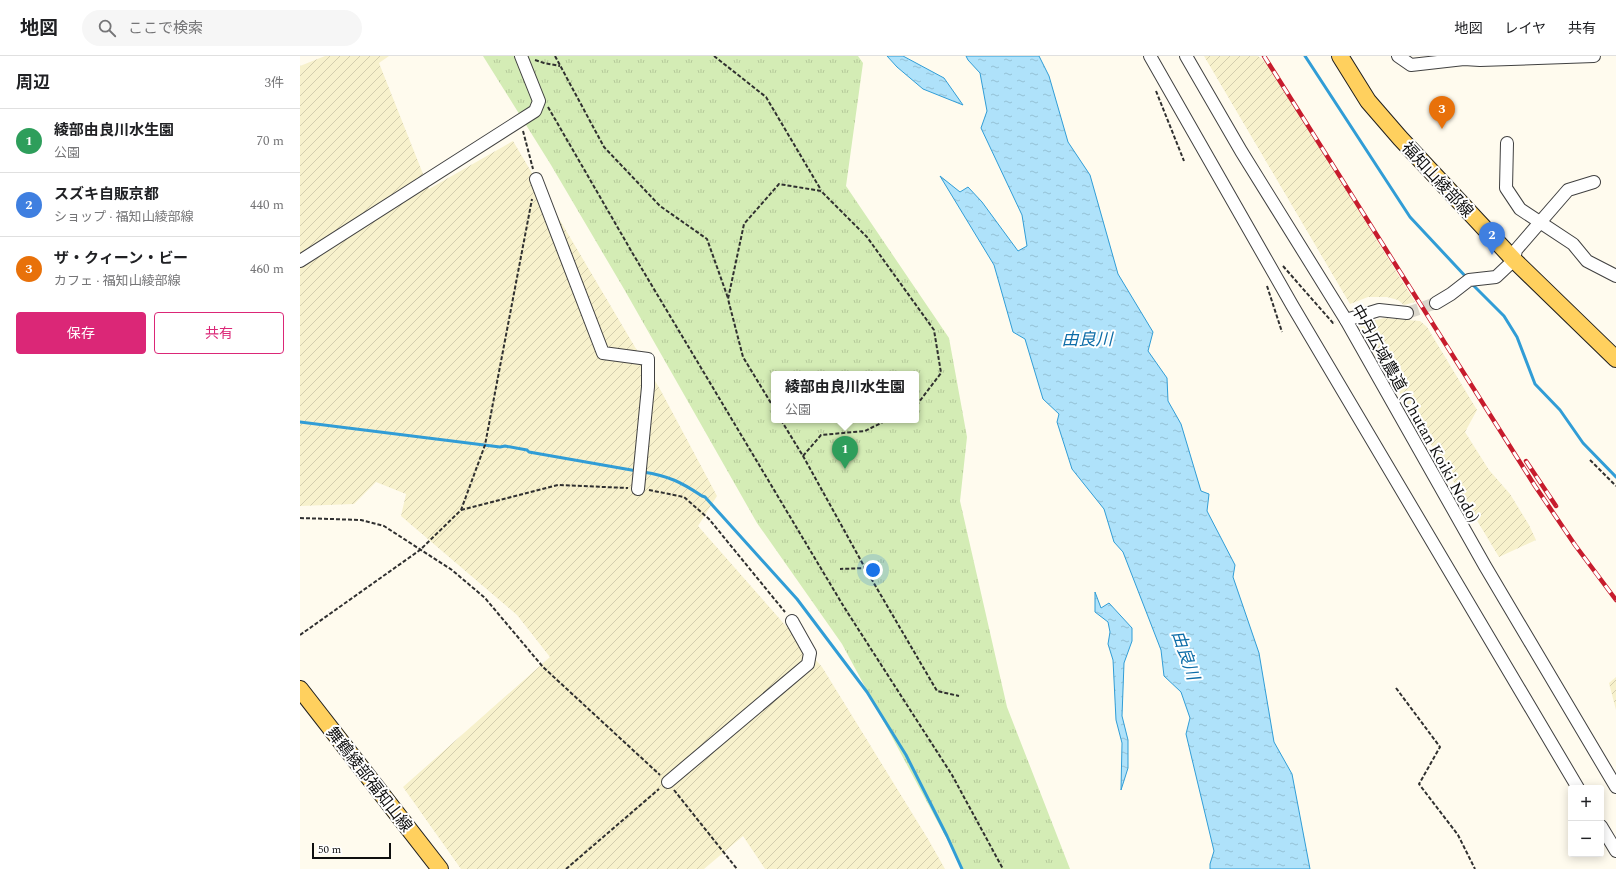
<!DOCTYPE html>
<html lang="ja">
<head>
<meta charset="utf-8">
<style>
	:root { --surface:#fff; --page:#f6f6f6; --text:#202124; --muted:#757577; --line:#e0e0e0; --accent:#db2777 }
	body { margin:0; font-family:Spectral,"Noto Sans JP",serif; background:var(--page); color:var(--text) }
	.controls { position:absolute; right:12px; bottom:12px; display:grid; overflow:hidden; border-radius:4px; box-shadow:0 2px 10px #0003 }
	.controls button { width:36px; height:36px; display:grid; place-items:center; padding:0; border:0; border-bottom:1px solid var(--line); background:var(--surface); color:var(--text); font:20px sans-serif }
	.scale { position:absolute; left:12px; bottom:10px; width:79px; box-sizing:border-box; padding-left:4px; border:2px solid #0e0e0e; border-top:0; font-size:11px; line-height:14px; white-space:nowrap; color:#0e0e0e; -webkit-text-stroke:3px #fff; paint-order:stroke }
	.you { position:absolute; left:573px; top:514px; width:14px; height:14px; margin:-10px; border:3px solid #fff; border-radius:50%; background:#1a73e8; box-shadow:0 0 0 6px #1a73e833 }
	.badge { display:grid; place-items:center; width:26px; height:26px; border-radius:50%; background:var(--accent); color:#fff; font-size:13px; font-weight:700 }
	.pin { position:absolute; translate:-50% -33px; filter:drop-shadow(0 1px 2px #0008) }
	.pin::after { content:''; position:absolute; top:21px; width:14px; height:12px; background:inherit; clip-path:polygon(0 0,100% 0,50% 100%) }
	.popup { position:absolute; left:471px; top:315px; width:148px; height:52px; box-sizing:border-box; display:grid; place-content:center; border-radius:4px; background:var(--surface); filter:drop-shadow(0 1px 3px #0005); font-size:13px; white-space:nowrap; color:var(--muted) }
	.popup b { font-size:15px; color:var(--text) }
	.popup::after { content:''; position:absolute; left:50%; top:100%; margin-left:-8px; border:8px solid transparent; border-top-color:var(--surface) }
	.list { margin:0; padding:0; list-style:none }
	h2 { display:flex; justify-content:space-between; align-items:center; height:52px; margin:0; padding:0 16px; font-size:17px }
	h2 small { font-size:13px; font-weight:400; color:var(--muted) }
	.list li { display:grid; grid-template-columns:26px 1fr auto; gap:12px; align-items:center; box-sizing:border-box; height:64px; padding:0 16px; border-top:1px solid var(--line) }
	.list b { display:block; font-size:15px; white-space:nowrap }
	.list p { margin:0; font-size:13px; white-space:nowrap; color:var(--muted) }
	.list em { font-size:13px; font-style:normal; color:var(--muted) }
	.actions { display:flex; gap:8px; padding:12px 16px }
	.actions a { flex:1; padding:9px 0; border:1px solid var(--accent); border-radius:4px; text-align:center; font-size:14px; color:var(--accent) }
	.actions .main { background:var(--accent); color:#fff }
	.icon { flex:none; width:22px; height:22px; fill:none; stroke:currentColor; stroke-width:2; stroke-linecap:round; stroke-linejoin:round }
	.map { position:relative; flex:none; width:1316px; height:813px; overflow:hidden }
	header { display:flex; align-items:center; gap:24px; box-sizing:border-box; height:56px; padding:0 20px; background:var(--surface); border-bottom:1px solid var(--line) }
	header strong { font-size:19px }
	nav { display:flex; gap:22px; margin-inline-start:auto; font-size:14px }
	.search { width:280px; height:36px; background:var(--page); display:flex; align-items:center; gap:10px; box-sizing:border-box; padding:0 14px; border-radius:22px; color:var(--muted); font-size:15px }
	main { display:flex }
	aside { flex:1; background:var(--surface) }
	.map>svg:first-child { display:block }
</style>
</head>
<body>
<header>
<strong>地図</strong>
<div class="search"><svg class="icon" aria-label="search" viewBox="0 0 24 24"><circle cx="10" cy="10" r="6"/><path d="M15 15l6 6"/></svg>ここで検索</div>
<nav><a>地図</a><a>レイヤ</a><a>共有</a></nav>
</header>
<main>
<aside>
<h2>周辺<small>3件</small></h2>
<ul class="list">
<li><span class="badge" style="background:#2e9e5b">1</span><div><b>綾部由良川水生園</b><p>公園</p></div><em>70 m</em></li>
<li><span class="badge" style="background:#3f7fe0">2</span><div><b>スズキ自販京都</b><p>ショップ · 福知山綾部線</p></div><em>440 m</em></li>
<li><span class="badge" style="background:#e8710a">3</span><div><b>ザ・クィーン・ビー</b><p>カフェ · 福知山綾部線</p></div><em>460 m</em></li>
</ul>
<div class="actions"><a class="main">保存</a><a>共有</a></div>
</aside>
<div class="map">
<svg width="1316" height="813" viewBox="0 0 1316 813">
	<defs>
		<pattern id="farmland-furrows" width="10" height="10" patternUnits="userSpaceOnUse"><rect width="10" height="10" fill="#f7f1cc"/><path d="M-1 1l2-2M0 10L10 0M9 11l2-2" fill="none" stroke="#d3cdae"/></pattern>
		<pattern id="grass-tufts" width="24" height="20" patternUnits="userSpaceOnUse"><rect width="24" height="20" fill="#d4ecb5"/><path d="M3 7l-1-3M5 7V3M7 7l1-3M15 17l-1-3M17 17v-4M19 17l1-3" fill="none" stroke="#b5c99a"/></pattern>
		<pattern id="water-ripples" width="26" height="14" patternUnits="userSpaceOnUse"><rect width="26" height="14" fill="#afe2fa"/><path d="M2 4q2-2 4 0t4 0M15 11q2-2 4 0t4 0" fill="none" stroke="#95c1d5"/></pattern>
	</defs>
	<rect width="100%" height="100%" fill="#fffbee"/>
	<g fill="url(#farmland-furrows)">
		<path d="M25,0H89L79,7L129,133L213,85L361,335L417,440L398,470L522,611L628,783L645,813H465L443,780L404,813H161L103,731L250,601L217,559L101,460L106,438L76,426L54,448L0,450V10Z"/>
		<path d="M904,0H958L969,9L1115,246L1104,249L1098,244L1087,241H1068L1050,248Z"/>
		<path d="M1084,262L1120,265L1127,271L1177,354L1165,376L1189,414L1210,438L1229,469L1236,484L1199,501L1059,269Z"/>
		<path d="M1316,621V654L1309,627Z"/>
	</g>
	<path fill="url(#grass-tufts)" fill-rule="evenodd" d="M183,0H558L563,7L546,130L649,282L667,381L660,445L707,651L770,813H663L542,588L457,467L324,233L251,109ZM474,318H616V364H474Z"/>
	<g fill="url(#water-ripples)" stroke="#319dd6">
		<path d="M587,0H603L644,22L663,49L623,33L597,11Z"/>
		<path d="M666,0H739L749,20L768,86L790,119L818,218L853,276L848,295L867,322L868,345L881,368L901,435L909,438L907,455L935,509L933,521L959,597L974,686L992,718L1010,813H910V808L914,795L886,678L890,662L881,636L864,620L861,594L823,496L814,486L804,453L772,413L757,366L759,358L743,343L725,283L713,276L694,209L640,120L660,136L668,131L682,146L718,195L727,190L722,159L681,72L687,55L680,17L668,4Z"/>
		<path d="M795,536L801,552L809,547L832,572V585L824,607L822,660L828,684V712L821,734L822,687L816,664L813,604L808,588L810,576L808,566L795,556Z"/>
	</g>
	<g fill="none" stroke-linecap="round" stroke-linejoin="round">
		<g stroke="#319dd6" stroke-width="3">
			<path d="M1005,0L1110,161L1167,222"/>
			<path d="M1172,228L1204,260L1217,281L1235,328L1260,354L1283,387L1316,421"/>
			<path d="M0,366L200,391L205,390L227,394L229,396L337,415"/>
			<path d="M343,416C369,420 381,426 402,440L405,441L497,543L567,636L606,699L647,780L662,813"/>
		</g>
		<path stroke="#dbd7cc" stroke-width="12" stroke-dasharray="12 6" stroke-linecap="butt" d="M1107,257L1136,247"/>
		<defs>
			<g id="minor">
				<path d="M850,0L992,249L1278,732"/>
				<path d="M886,0L941,95L1046,264L1185,510L1316,731"/>
				<path d="M1098,0L1111,9L1164,3L1180,4L1294,0"/>
				<path d="M1207,87L1206,132L1220,153L1273,188L1287,205L1316,220"/>
				<path d="M236,123L303,297L348,303V331L338,433"/>
				<path d="M0,205L235,55L239,45L221,0"/>
				<path d="M1136,247L1151,238L1169,224L1196,221L1214,204L1216,194L1268,134L1294,126"/>
				<path d="M1046,264L1079,254L1107,257"/>
				<path d="M368,726L508,608L510,597L492,565"/>
				<path d="M1301,770L1316,795"/>
			</g>
			<g id="major">
				<path d="M1040,0L1068,45L1100,82L1214,204L1316,303"/>
				<path d="M0,633L140,813"/>
			</g>
		</defs>
		<use href="#minor" stroke="#414141" stroke-width="14"/>
		<use href="#major" stroke="#1f1f1f" stroke-width="18"/>
		<g stroke="#303030" stroke-width="2" stroke-dasharray="4 2" stroke-linecap="butt">
			<path d="M255,0L304,91L360,150L407,183L428,242"/>
			<path d="M414,0L466,41L521,134"/>
			<path d="M235,4L244,7L260,10"/>
			<path d="M856,35L884,105"/>
			<path d="M248,51L333,198L544,551L652,719L703,813"/>
			<path d="M223,75L233,113"/>
			<path d="M983,210L1033,267L1035,266"/>
			<path d="M967,230L982,276"/>
			<path d="M474,352L443,301L428,243L444,168L479,128L521,135L567,181L634,274L641,317L616,350"/>
			<path d="M481,364L503,400L565,512L540,513"/>
			<path d="M503,400L521,379L565,375L587,364"/>
			<path d="M1290,404L1316,430"/>
			<path d="M349,434L384,441L409,463L485,556"/>
			<path d="M161,454L258,429L328,432"/>
			<path d="M0,462L61,464L84,470L152,514L185,542L243,611L360,719"/>
			<path d="M565,512L637,635L659,640"/>
			<path d="M0,579L120,494L161,454L185,389L232,143"/>
			<path d="M1096,632L1140,691L1119,728L1158,779L1175,813"/>
			<path d="M374,734L437,813"/>
			<path d="M266,813L359,733"/>
		</g>
		<use href="#minor" stroke="#fff" stroke-width="12"/>
		<use href="#major" stroke="#ffd05e" stroke-width="16"/>
		<defs>
			<g id="rail">
				<path d="M964,0L1235,430L1275,489L1316,544"/>
				<path d="M1226,405L1256,450"/>
			</g>
		</defs>
		<use href="#rail" stroke="#c71c2d" stroke-width="4.5"/>
		<use href="#rail" stroke="#fff" stroke-width="3" stroke-dasharray="9" stroke-linecap="butt"/>
	</g>
	<g text-anchor="middle" stroke-width="4" stroke-linejoin="round" paint-order="stroke">
		<g font-size="16" fill="#0e0e0e" stroke="#fff">
			<text transform="translate(1138 123) rotate(47)" y="6">福知山綾部線</text>
			<text transform="translate(1116 357) rotate(61)" y="6">中丹広域農道 (Chutan Koiki Nodo)</text>
			<text transform="translate(70 723) rotate(52)" y="6">舞鶴綾部福知山線</text>
		</g>
		<g font-size="17" font-style="italic" fill="#0e6da8" stroke="#fff">
			<text x="787" y="289">由良川</text>
			<text transform="translate(886 599) rotate(71)" y="6">由良川</text>
		</g>
	</g>
</svg>
<div class="controls">
<button>+</button>
<button>−</button>
</div>
<div class="scale">50 m</div>
<div class="you"></div>
<div class="pin badge" style="left:545px;top:413px;background:#2e9e5b">1</div>
<div class="popup"><b>綾部由良川水生園</b>公園</div>
<div class="pin badge" style="left:1192px;top:199px;background:#3f7fe0">2</div>
<div class="pin badge" style="left:1142px;top:73px;background:#e8710a">3</div>
</div>
</main>
</body>
</html>
